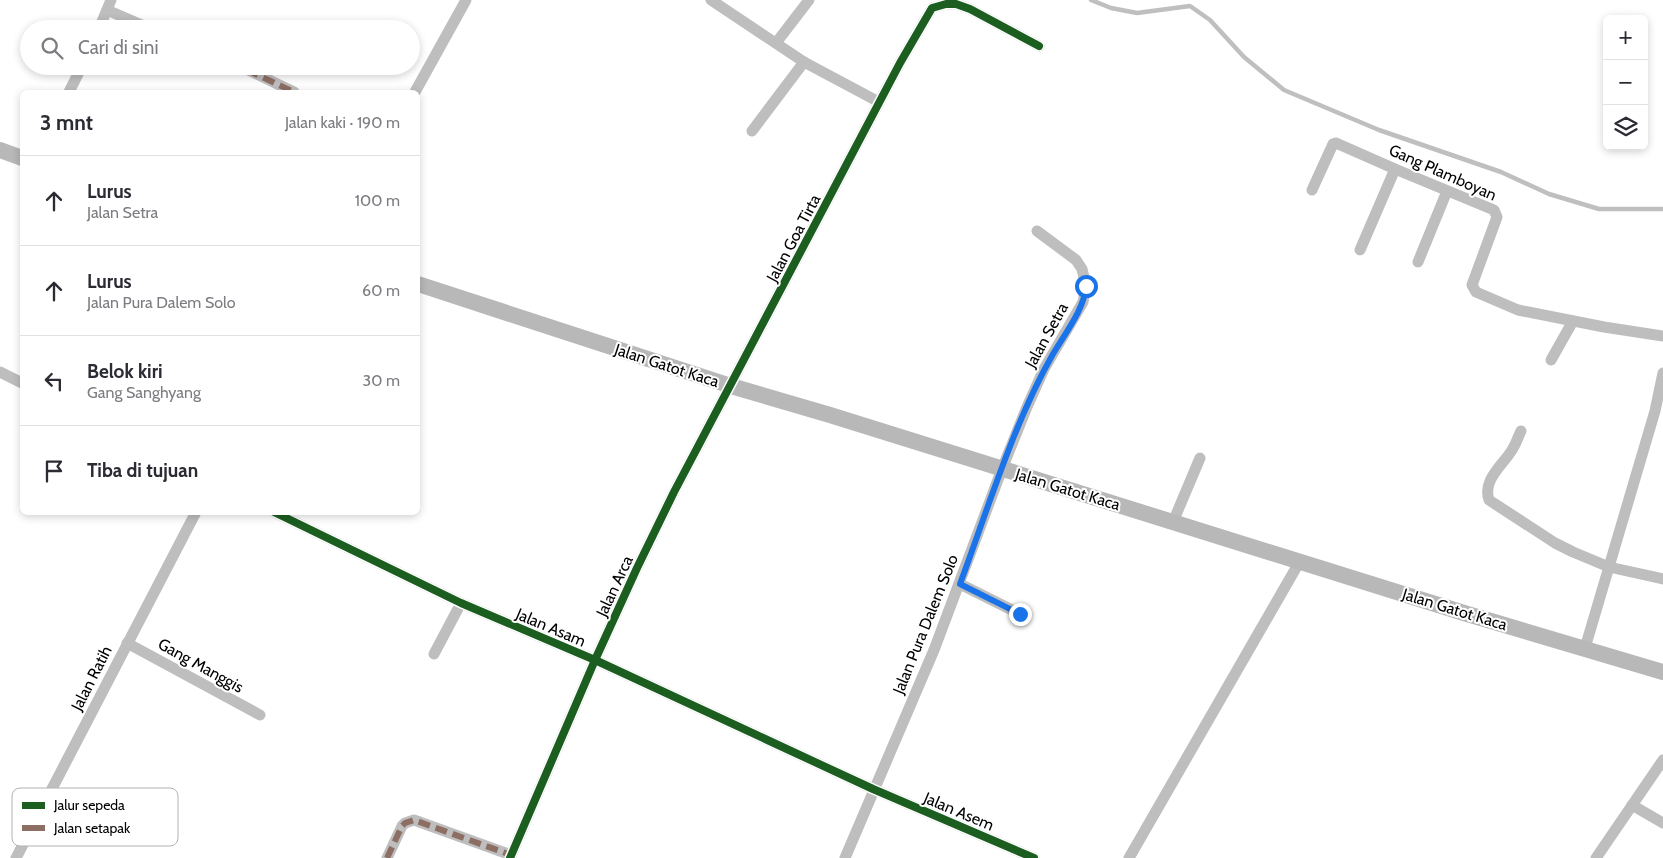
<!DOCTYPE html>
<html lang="id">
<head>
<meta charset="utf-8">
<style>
	:root { --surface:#fff; --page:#f7f7f7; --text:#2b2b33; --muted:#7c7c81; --line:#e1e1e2 }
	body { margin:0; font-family:Cabin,sans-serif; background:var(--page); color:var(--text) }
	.controls { position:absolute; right:15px; top:15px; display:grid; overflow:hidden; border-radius:8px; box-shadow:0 2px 8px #0003 }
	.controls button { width:45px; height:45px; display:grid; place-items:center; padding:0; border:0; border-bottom:1px solid var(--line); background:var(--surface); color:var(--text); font:25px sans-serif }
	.stop { position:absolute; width:15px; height:15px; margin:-11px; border:4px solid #1a73e8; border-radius:50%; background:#fff }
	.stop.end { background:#1a73e8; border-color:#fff; box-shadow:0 1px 5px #0008 }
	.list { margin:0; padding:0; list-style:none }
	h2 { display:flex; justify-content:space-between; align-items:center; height:65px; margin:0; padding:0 20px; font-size:21px }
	h2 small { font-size:16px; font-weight:400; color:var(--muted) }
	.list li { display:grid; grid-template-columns:32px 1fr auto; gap:15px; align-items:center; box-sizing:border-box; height:90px; padding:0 20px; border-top:1px solid var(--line) }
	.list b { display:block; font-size:19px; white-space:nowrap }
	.list p { margin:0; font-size:16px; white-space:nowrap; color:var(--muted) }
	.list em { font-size:16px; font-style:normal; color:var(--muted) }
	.icon { flex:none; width:28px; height:28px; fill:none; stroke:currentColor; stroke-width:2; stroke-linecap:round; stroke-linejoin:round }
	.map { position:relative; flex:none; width:1663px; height:858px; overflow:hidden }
	.search { position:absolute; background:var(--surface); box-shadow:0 2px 8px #0003; left:20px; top:20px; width:400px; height:55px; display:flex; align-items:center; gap:12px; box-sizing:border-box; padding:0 18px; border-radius:28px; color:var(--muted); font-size:19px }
	.panel { position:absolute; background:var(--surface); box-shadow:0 2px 8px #0003; left:20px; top:90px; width:400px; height:425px; border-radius:8px }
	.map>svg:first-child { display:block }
</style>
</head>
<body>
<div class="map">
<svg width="1663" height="858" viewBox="0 0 1663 858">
	<rect width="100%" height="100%" fill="#fff"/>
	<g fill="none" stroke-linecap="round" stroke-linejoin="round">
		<path stroke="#bfbfbf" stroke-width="4.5" d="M1091,0L1111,8L1137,13L1190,6L1210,20L1244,57L1284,90L1379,130L1501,172L1549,194L1599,209H1663"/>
		<g stroke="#bebebe" stroke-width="11">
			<path d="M711,0L804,62L879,102"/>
			<path d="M107,10L151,29"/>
			<path d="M99,29L111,0"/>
			<path d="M776,43L809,0"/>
			<path d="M240,66L294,92"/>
			<path d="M69,92L82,66"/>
			<path d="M415,92L466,0"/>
			<path d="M752,131L804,62"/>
			<path d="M1312,190L1333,144L1336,143L1395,169L1494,210L1497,217L1472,285L1476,292L1518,310L1604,327L1663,336"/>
			<path d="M1360,250L1395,169"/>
			<path d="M1418,262L1447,191"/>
			<path d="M1551,360L1573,321"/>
			<path d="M0,372L22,383"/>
			<path d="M1521,431C1518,437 1516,444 1512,450C1503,465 1482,480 1489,500L1555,543L1573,552L1609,567L1663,579"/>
			<path d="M274,512L461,603L595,660L873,789L1034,858"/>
			<path d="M1173,522L1200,458"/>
			<path d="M960,584L1020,614"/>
			<path d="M127,643L260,715"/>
			<path d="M1585,648L1655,411L1663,373"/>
			<path d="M434,654L461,603"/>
			<path d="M1632,805L1663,823"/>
			<path d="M16,858L196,512"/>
			<path d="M387,858L402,826L405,823L414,820L511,855"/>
			<path d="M510,858L595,660L637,568L674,492L900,63L932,8L946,4H956L970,9L1039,46"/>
			<path d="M845,858L934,650L1002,469L1027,407L1044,369L1083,302L1086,286L1082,269L1076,260L1037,231"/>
			<path d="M1129,858L1300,561"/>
			<path d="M1596,858L1663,760"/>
		</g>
		<g stroke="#b8b8b8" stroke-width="16">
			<path d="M0,150L22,158"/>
			<path d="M418,284L731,386L830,415L1464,613L1663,672"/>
		</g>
		<g stroke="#8d6e63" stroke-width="6" stroke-dasharray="12 6" stroke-linecap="butt">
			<path d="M247,70L294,92"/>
			<path d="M387,858L402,826L405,823L414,820L511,855"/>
		</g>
		<defs>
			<g id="cycleway">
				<path d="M274,512L461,603L595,660L873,789L1034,858"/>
				<path d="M510,858L595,660L637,568L674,492L900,63L932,8L946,4H956L970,9L1039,46"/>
			</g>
		</defs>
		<use href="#cycleway" stroke="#fff" stroke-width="11"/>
		<use href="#cycleway" stroke="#1b5e20" stroke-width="8"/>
	</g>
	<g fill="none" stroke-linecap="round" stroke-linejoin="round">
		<path stroke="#1a73e8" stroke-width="6" d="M1020,614L960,584C988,509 1013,424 1053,354C1064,335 1085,308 1086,286"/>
	</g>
	<g text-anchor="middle" stroke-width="4" stroke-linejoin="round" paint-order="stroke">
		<g font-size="16" fill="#000" stroke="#fff">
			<text transform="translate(1443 172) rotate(24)" y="6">Gang Plamboyan</text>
			<text transform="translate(793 238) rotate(-62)" y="6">Jalan Goa Tirta</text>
			<text transform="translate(1046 335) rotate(-61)" y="6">Jalan Setra</text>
			<text transform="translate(667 365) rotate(18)" y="6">Jalan Gatot Kaca</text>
			<text transform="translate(1068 489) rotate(17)" y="6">Jalan Gatot Kaca</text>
			<text transform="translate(614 586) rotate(-65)" y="6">Jalan Arca</text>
			<text transform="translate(1455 609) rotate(17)" y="6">Jalan Gatot Kaca</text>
			<text transform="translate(925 624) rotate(-68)" y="6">Jalan Pura Dalem Solo</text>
			<text transform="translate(551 627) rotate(23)" y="6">Jalan Asam</text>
			<text transform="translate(201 665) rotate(29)" y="6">Gang Manggis</text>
			<text transform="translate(91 678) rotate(-63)" y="6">Jalan Ratih</text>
			<text transform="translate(959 811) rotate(23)" y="6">Jalan Asem</text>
		</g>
	</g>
	<rect x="12" y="788" width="166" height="58" rx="8" fill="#fff" stroke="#b2b2b2" stroke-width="1"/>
	<rect x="22" y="802" width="23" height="7" fill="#1b5e20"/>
	<rect x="22" y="825" width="23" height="6" fill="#8d6e63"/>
	<g font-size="14" fill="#000">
		<text x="54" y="810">Jalur sepeda</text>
		<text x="54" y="833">Jalan setapak</text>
	</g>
</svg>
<div class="controls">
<button>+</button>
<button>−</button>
<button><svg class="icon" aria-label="layers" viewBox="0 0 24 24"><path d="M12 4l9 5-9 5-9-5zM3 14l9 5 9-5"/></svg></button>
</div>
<div class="stop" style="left:1086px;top:286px"></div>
<div class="stop end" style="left:1020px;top:614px"></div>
<div class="search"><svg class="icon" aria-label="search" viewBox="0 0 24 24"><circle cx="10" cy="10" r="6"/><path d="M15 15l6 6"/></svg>Cari di sini</div>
<section class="panel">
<h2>3 mnt<small>Jalan kaki · 190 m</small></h2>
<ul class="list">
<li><svg class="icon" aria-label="ahead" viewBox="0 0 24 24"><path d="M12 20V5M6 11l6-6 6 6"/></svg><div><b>Lurus</b><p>Jalan Setra</p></div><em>100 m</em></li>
<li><svg class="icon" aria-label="ahead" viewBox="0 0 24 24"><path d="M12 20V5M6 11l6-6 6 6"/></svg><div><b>Lurus</b><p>Jalan Pura Dalem Solo</p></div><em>60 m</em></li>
<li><svg class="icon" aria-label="left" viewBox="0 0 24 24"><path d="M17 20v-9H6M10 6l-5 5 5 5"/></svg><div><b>Belok kiri</b><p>Gang Sanghyang</p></div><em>30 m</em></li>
<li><svg class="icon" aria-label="arrive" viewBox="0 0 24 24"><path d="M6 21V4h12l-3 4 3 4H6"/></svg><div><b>Tiba di tujuan</b></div></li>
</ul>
</section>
</div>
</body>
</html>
